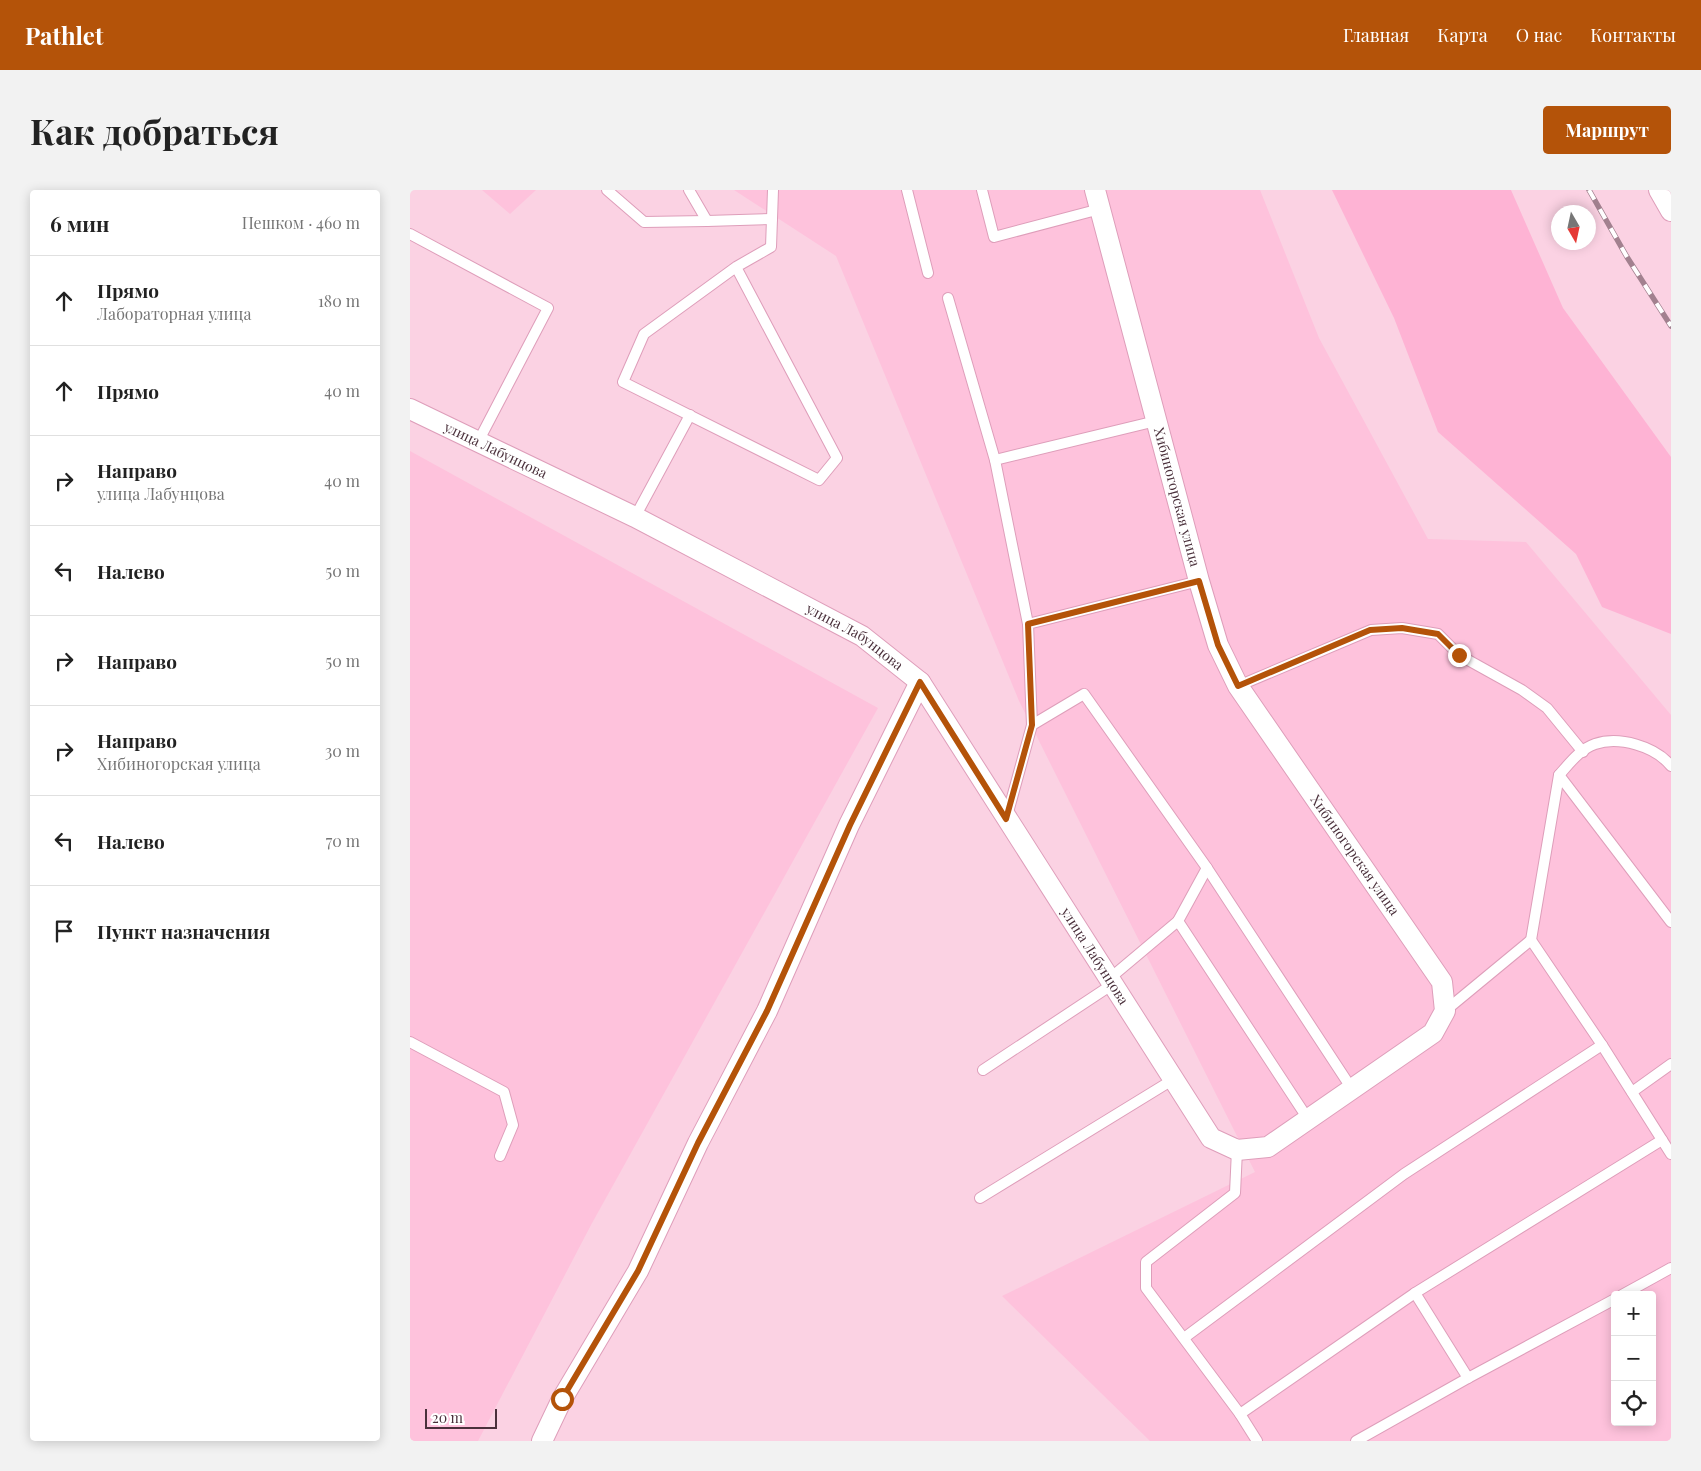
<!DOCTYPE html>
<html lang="ru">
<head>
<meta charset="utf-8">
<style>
	:root { --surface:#fff; --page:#f2f2f2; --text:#222; --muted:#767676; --line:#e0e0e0; --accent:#b45309 }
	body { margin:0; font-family:"Playfair Display",serif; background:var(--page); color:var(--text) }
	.controls { position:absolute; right:15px; bottom:15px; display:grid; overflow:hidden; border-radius:5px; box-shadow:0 2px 12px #0003 }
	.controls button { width:45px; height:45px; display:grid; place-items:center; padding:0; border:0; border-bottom:1px solid var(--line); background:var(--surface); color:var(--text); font:25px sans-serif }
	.compass { position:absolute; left:1141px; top:15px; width:45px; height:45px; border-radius:50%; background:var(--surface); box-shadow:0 2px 12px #0003; rotate:171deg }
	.scale { position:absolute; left:15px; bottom:12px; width:72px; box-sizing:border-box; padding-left:5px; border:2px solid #4a303b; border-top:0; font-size:14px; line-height:18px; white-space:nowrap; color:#4a303b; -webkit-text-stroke:4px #fff; paint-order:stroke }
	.stop { position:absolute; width:15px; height:15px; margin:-11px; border:4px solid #b45309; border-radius:50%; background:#fff }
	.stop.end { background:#b45309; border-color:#fff; box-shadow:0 1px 5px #0008 }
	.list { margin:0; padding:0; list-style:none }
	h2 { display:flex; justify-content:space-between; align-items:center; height:65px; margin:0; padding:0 20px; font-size:21px }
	h2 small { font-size:16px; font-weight:400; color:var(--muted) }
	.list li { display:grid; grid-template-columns:32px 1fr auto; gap:15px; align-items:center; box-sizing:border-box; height:90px; padding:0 20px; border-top:1px solid var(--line) }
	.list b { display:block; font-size:19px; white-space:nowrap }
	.list p { margin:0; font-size:16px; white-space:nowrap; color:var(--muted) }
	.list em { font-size:16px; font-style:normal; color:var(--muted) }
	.icon { flex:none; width:28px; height:28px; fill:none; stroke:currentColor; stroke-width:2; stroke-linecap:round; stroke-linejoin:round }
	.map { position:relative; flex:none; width:1261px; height:1251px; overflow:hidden; border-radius:5px }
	header { display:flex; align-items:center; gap:30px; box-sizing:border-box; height:70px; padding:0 25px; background:var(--accent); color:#fff }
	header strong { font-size:24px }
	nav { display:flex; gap:28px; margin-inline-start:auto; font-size:18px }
	.intro { display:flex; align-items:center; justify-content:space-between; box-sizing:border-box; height:120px; padding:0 30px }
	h1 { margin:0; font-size:35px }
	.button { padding:12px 22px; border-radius:5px; background:var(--accent); color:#fff; font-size:18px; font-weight:700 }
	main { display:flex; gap:30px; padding:0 30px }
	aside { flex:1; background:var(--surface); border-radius:5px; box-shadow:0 2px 12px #0003 }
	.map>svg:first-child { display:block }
</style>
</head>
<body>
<header>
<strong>Pathlet</strong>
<nav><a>Главная</a><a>Карта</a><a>О нас</a><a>Контакты</a></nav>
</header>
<div class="intro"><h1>Как добраться</h1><a class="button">Маршрут</a></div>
<main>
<aside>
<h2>6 мин<small>Пешком · 460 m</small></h2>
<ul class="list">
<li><svg class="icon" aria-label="ahead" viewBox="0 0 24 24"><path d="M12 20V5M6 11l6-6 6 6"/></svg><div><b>Прямо</b><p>Лабораторная улица</p></div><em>180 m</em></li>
<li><svg class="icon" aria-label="ahead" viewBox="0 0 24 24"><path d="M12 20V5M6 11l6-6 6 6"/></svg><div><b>Прямо</b></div><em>40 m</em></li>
<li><svg class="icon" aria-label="right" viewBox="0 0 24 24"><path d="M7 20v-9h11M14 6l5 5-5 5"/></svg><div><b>Направо</b><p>улица Лабунцова</p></div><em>40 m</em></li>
<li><svg class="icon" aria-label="left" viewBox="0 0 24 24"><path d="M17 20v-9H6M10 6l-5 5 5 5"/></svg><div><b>Налево</b></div><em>50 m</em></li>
<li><svg class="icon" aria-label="right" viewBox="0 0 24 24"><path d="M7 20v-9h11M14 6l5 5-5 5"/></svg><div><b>Направо</b></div><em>50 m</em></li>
<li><svg class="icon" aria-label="right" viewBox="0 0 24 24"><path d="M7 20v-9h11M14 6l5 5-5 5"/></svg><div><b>Направо</b><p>Хибиногорская улица</p></div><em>30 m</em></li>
<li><svg class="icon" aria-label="left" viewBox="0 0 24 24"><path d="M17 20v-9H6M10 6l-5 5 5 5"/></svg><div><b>Налево</b></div><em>70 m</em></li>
<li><svg class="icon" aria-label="arrive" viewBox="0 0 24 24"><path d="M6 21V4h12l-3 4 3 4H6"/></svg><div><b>Пункт назначения</b></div></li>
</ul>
</aside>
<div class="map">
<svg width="1261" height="1251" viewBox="0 0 1261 1251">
	<rect width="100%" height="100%" fill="#fbd2e3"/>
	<g fill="#fec2dc" fill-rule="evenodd">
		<path d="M72,0H126L100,24Z"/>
		<path d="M324,0H850L909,148L1018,349L1116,352L1261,525V1251H740L592,1106L845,982L609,511L426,66ZM1205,1105H1242V1232H1205Z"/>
		<path d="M0,261L468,518L181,1035L68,1251H0Z"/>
	</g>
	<path fill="#feb3d4" d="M922,0H1101L1153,118L1261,267V444L1192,417L1166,364L1028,242L984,128Z"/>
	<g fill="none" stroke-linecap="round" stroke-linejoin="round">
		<defs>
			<g id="service">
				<path d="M197,0L234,32L297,31"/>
				<path d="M279,0L297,31L362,29"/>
				<path d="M497,0L518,83"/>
				<path d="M572,0L584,47L690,19"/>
				<path d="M0,44L138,118L68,252"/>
				<path d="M326,77L427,268L409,290L213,192L234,144L326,77L361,57L363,0"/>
				<path d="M538,108L585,270"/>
				<path d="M225,327L280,225"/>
				<path d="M618,434L585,270L746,231"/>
				<path d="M828,496L961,440L992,438L1028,444L1049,465L1112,500L1137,518L1173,562"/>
				<path d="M622,535L674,504L797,678L942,899"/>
				<path d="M1149,585L1261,732"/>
				<path d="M597,626L622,535L618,434L789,391"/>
				<path d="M768,731L898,929"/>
				<path d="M1121,750L1149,585C1159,574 1170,559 1185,554C1209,546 1245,556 1261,576"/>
				<path d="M699,789L768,731L797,678"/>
				<path d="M1035,821L1121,750L1192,855L1261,964"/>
				<path d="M0,852L94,902L103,935L90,966"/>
				<path d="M573,880L703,794"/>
				<path d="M1222,902L1261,874"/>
				<path d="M827,960L825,1003L736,1072V1098L830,1224L1005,1103L1252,950"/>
				<path d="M570,1008L764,889"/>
				<path d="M1005,1103L1058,1188"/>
				<path d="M1212,1105L1261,1078"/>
				<path d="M774,1148L994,984L1192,855"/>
				<path d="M830,1224L847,1251"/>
				<path d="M946,1251L1058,1188L1205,1109"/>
			</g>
			<g id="minor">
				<path d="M1249,0L1261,21"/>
				<path id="s1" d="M0,219L225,327L452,446L510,492L801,948L827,960L858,957L1023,843L1035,821L1032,792L828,496L808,455L789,391L685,0"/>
				<path d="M132,1251L152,1209L228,1081L288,953L357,821L439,635L510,492"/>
			</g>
		</defs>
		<use href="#service" stroke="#de9eba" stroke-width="12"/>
		<use href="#minor" stroke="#de9eba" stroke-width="22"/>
		<use href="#service" stroke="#fff" stroke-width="10"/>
		<use href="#minor" stroke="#fff" stroke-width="20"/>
		<defs>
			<path id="rail" d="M1179,0L1217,67L1261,136"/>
		</defs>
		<use href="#rail" stroke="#a2818f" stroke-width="5.5"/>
		<use href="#rail" stroke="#fff" stroke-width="4" stroke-dasharray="11" stroke-linecap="butt"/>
	</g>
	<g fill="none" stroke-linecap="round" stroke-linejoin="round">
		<path stroke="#b45309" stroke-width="6" d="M152,1209L228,1081L288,953L357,821L440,635L510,492L596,629L622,535L618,434L789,391L808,455L828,496L960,440L992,438L1028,444L1049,465"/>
	</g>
	<g text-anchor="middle" stroke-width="5" stroke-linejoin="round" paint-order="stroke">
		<g font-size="14" fill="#4a303b" stroke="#fff">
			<text dy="5" stroke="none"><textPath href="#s1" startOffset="95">улица Лабунцова</textPath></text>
			<text transform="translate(767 307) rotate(75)" y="5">Хибиногорская улица</text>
			<text dy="5" stroke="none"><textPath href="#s1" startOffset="500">улица Лабунцова</textPath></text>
			<text transform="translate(945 665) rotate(55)" y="5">Хибиногорская улица</text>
			<text dy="5" stroke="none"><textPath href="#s1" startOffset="905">улица Лабунцова</textPath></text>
		</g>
	</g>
</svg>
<div class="controls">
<button>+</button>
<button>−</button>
<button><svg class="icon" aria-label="locate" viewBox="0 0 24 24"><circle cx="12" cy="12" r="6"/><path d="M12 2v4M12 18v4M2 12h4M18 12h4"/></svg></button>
</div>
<svg class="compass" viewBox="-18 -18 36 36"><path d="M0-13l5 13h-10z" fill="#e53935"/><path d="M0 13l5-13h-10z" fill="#767676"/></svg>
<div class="scale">20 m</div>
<div class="stop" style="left:152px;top:1209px"></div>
<div class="stop end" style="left:1049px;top:465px"></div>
</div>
</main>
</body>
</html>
